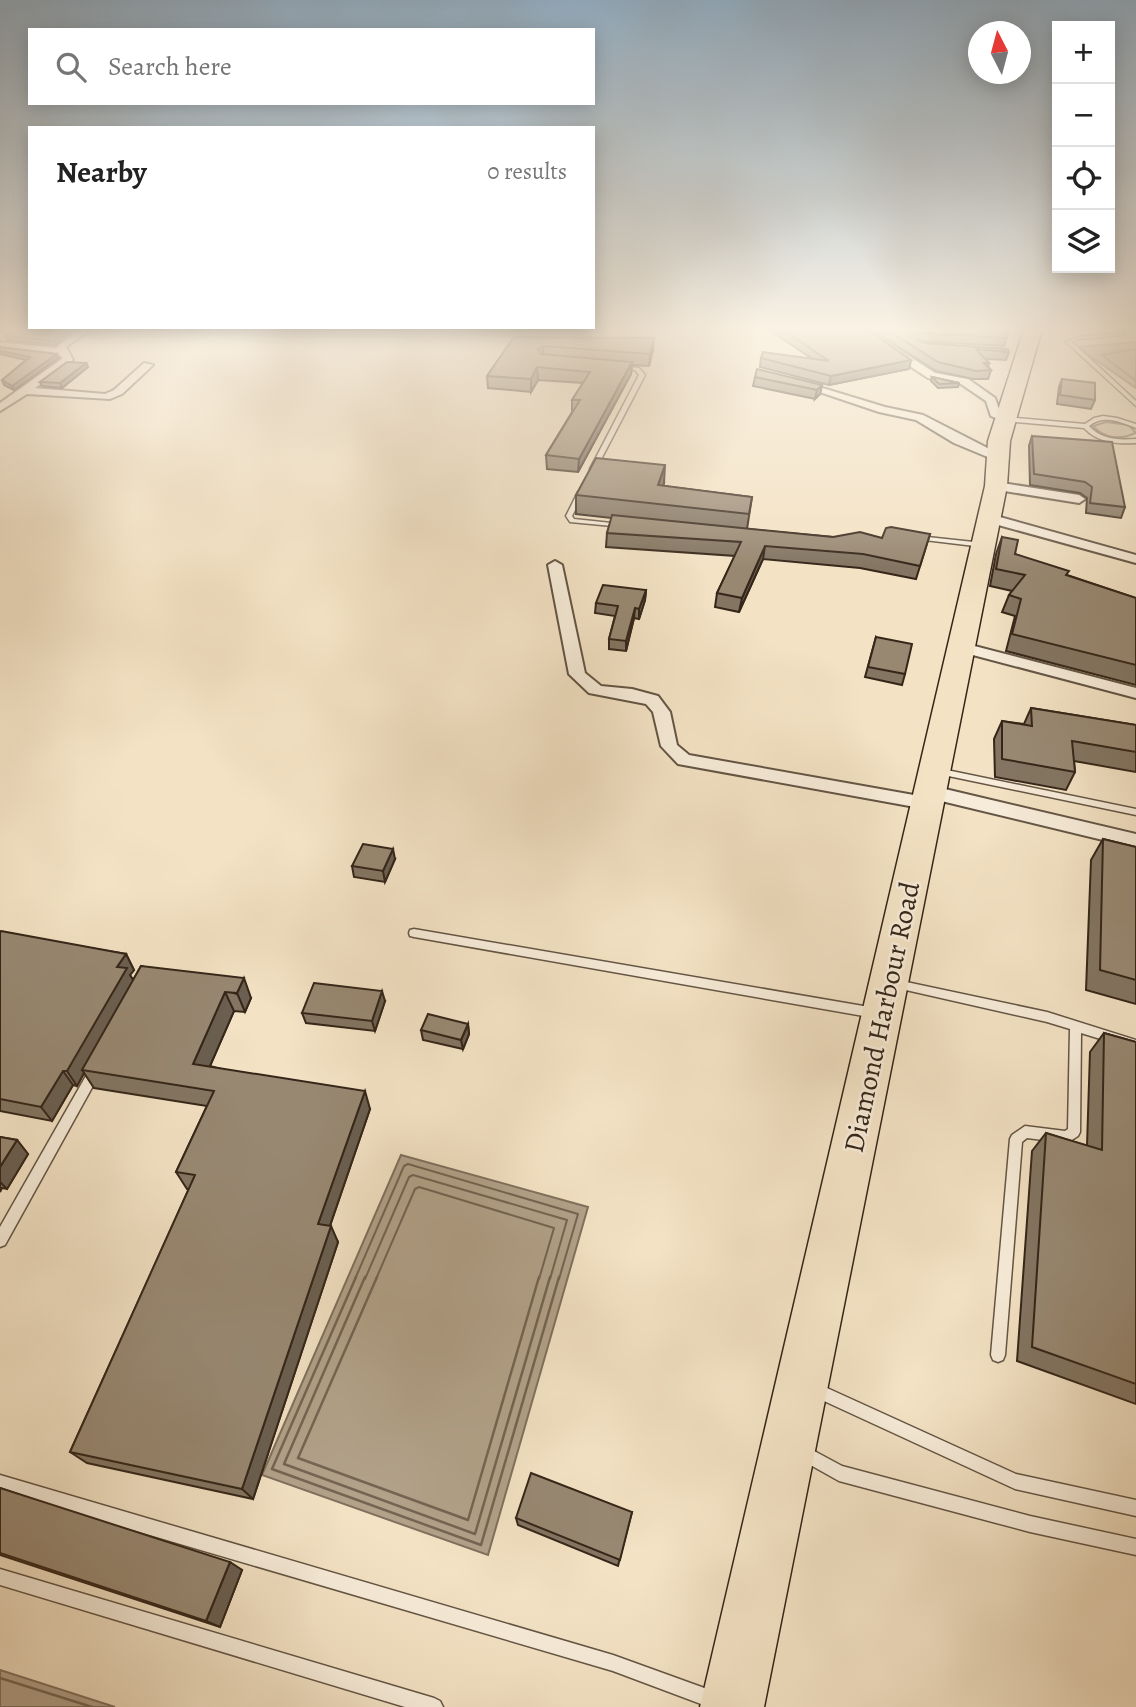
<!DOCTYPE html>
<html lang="en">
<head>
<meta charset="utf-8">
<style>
	:root { --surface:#fff; --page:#f6f6f6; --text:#222; --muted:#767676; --line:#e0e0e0 }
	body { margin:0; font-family:Alegreya,serif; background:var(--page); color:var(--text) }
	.controls { position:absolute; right:21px; top:21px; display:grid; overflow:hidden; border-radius:0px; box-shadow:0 4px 18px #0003 }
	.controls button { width:63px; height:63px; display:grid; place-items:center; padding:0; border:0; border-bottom:2px solid var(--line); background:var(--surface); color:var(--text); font:35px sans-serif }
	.compass { position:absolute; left:968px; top:21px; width:63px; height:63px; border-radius:50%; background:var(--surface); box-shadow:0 4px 18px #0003; rotate:354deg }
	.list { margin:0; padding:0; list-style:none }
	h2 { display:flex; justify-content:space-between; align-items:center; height:91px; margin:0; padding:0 28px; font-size:30px }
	h2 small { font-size:23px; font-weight:400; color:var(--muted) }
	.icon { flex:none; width:38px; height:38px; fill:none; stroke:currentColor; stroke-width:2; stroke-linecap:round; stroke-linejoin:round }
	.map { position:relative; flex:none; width:1136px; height:1707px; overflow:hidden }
	.search { position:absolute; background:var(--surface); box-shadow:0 4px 18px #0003; left:28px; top:28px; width:567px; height:77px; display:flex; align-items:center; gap:18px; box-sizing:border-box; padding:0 24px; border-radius:0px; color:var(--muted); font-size:26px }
	.panel { position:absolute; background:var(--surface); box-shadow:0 4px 18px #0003; left:28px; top:126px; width:567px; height:203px; border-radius:0px }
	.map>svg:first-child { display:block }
</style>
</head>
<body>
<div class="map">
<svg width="1136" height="1707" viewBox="0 0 1136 1707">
	<rect width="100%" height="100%" fill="#f3e2c4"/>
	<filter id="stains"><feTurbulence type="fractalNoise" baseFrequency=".00286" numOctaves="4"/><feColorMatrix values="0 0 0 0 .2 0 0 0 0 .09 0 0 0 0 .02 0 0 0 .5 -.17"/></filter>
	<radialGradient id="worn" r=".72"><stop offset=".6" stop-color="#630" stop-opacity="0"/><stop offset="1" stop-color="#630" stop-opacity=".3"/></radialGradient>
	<path fill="#d3c2a7" stroke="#847460" stroke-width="2" d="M1106,422L1129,425L1136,433C1121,440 1104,439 1093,426Z"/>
	<g fill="#b2a28a" stroke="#80705d" stroke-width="2">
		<path d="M1136,342V388L1077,347Z"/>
		<path d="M401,1155L588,1207L488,1555L262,1475Z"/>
		<path d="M0,1670L115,1707H0Z"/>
	</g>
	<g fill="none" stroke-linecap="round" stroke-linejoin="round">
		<g stroke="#746452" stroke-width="2">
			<path d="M1136,349L1102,355L1136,381"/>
			<path d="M355,1279L404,1166L408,1164L578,1214L559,1279"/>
			<path d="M365,1279L409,1177L413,1175L567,1220L550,1279"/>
			<path d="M376,1279L415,1189L419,1187L554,1228L539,1279"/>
		</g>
		<g stroke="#746452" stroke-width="2.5">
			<path d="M356,1277L272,1469L481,1545L559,1277"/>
			<path d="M365,1277L284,1464L475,1534L550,1277"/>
			<path d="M377,1277L298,1458L468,1520L539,1277"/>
			<path d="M0,1678L92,1707"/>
		</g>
		<defs>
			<g id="lane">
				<path d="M1125,333L1123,335L1078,339L1072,342L1136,401V406L1066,342L1077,337Z"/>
				<path d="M620,366L639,368L645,375L596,469L591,470L590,469L639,375L635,370L618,369L617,368Z"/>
				<path d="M1103,416L1117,418L1136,424V428C1120,422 1104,414 1089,426C1102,440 1118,440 1136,439V443C1117,444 1098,443 1084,428L1005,421L1002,419L1005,417L1085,424L1094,418Z"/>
				<path d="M581,490L584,492L572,516L574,519L621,524L624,526L623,527L570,522L566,516L578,492Z"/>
				<path d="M918,536L983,543L986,545L983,547L916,539L915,538Z"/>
				<path d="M937,768L1136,809V815L934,773L933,771Z"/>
				<path d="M414,929L875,1008L879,1010L881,1013L879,1016L875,1018L414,937L410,936L409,933L410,930Z"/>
				<path d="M897,980L1047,1012L1136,1040V1050L1081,1033L1080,1132L1078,1136L1067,1143L1027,1138L1022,1142L1005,1355L1003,1360L998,1362L993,1360L991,1355L1010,1139L1012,1135L1025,1126L1065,1131L1068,1129L1070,1029L1047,1022L897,988L893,987L892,984L893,981Z"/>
				<path d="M95,1066L99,1067L101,1071L99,1075L5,1245L0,1247V1227L91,1067Z"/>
				<path d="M816,1383L1016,1474L1136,1500V1516L1015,1489L811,1395L809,1390L811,1385Z"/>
				<path d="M803,1445L842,1466L1030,1516L1136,1539V1555L1030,1532L839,1481L798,1458L795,1453L798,1448Z"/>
				<path d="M0,1475L613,1655L732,1698L738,1701L741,1707H709L613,1671L0,1491Z"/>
				<path d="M0,1569L434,1698L440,1701L443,1707H405L0,1585Z"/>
			</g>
			<g id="street">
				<path d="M79,329H91L66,347L73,360L35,388L105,394L114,390L144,363L153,365L122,394L110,399L27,394L0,411V403L63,358L57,354L0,348V342L56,348Z"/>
				<path d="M854,329H866L935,373L968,379L995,398L1000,412L1011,419L1005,422L991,416L986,401L961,384L928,378Z"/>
				<path d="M793,379L885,407L923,415L1005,457L995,460L954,443L916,420L879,412L793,383Z"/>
				<path d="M996,482L1079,495L1085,499L1079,503L992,489V483Z"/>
				<path d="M989,514L1136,555V563L984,521L982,518Z"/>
				<path d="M555,561L562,565L585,673L601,686L632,689L658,696L670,712L677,745L689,755L925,797L919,791L928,785L1136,834V848L929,798L935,803L926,809L678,764L661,746L653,712L646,704L589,693L569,674L548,565Z"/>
				<path d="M959,642L1136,688V698L954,650V644Z"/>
			</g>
			<path id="highway" d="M1024,329H1042L1010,441L1007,486L764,1707H700L985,486L988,441Z"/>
		</defs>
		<use href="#lane" stroke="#645544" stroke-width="3"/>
		<use href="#street" stroke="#645544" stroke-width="4"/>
		<use href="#highway" stroke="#352619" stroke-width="3"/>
		<use href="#lane" fill="#f7ecd9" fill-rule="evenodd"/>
		<use href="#street" fill="#f7ecd9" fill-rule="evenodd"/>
		<use href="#highway" fill="#f3e2c4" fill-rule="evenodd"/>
	</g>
	<g fill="#837562" stroke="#352619" stroke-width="2">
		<path d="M52,329H70L71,332L55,345L8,340L6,336L49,331Z"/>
		<path d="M99,329H123L119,332Z"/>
		<path d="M770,329H866L911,360L909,369L829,385L760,367L761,358H811L771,331Z"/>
		<path d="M871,329H1010L1004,346L919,341L924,343L1009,352L1006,360L985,359L989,363L988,367L991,370L988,379H973L936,371Z"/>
		<path d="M514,337L653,350L649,366L632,365L631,374L578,472L547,469L546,455L572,412V400L583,383L538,380L531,392L488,388L487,376Z"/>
		<path d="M0,347L58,358L14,390L4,385L2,380L26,360L0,354Z"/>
		<path d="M88,367L62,388L42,386L40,382Z"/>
		<path d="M755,377L822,385L820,394L815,399L753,386Z"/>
		<path d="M932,377L959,383L958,387L938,388L931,381Z"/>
		<path d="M1062,379L1095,400L1091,409L1057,404L1059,387Z"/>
		<path d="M1032,436L1125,507L1121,518L1086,513L1087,498L1080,493L1030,485L1029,446Z"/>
		<path d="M664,483L663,486L752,497L747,529L833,537L882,538L930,534L916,579L860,568L763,559L739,612L715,607L717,593L735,556L606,547L607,533L612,518L576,514V495Z"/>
		<path d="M1002,537L1015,554L1067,575L1136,598V685L1006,651L1015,616L1002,612L1009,595L1012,591L990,586L996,554Z"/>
		<path d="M646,590L645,600L639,619L634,618L626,651L609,649V639L615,616L595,613L596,603Z"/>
		<path d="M876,637L905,674L902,685L865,677Z"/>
		<path d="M1031,708L1136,725V772L1074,761L1075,772L1066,790L995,777L994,739L1002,721L1024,724Z"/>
		<path d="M1103,839L1136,847V1004L1086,990L1091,860Z"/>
		<path d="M395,859L385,882L354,877L352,866Z"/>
		<path d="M0,933L126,954L134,970L130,975L133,980L141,966L251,998L245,1012L234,1011L210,1066L370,1109L330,1226L338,1242L253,1499L87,1463L70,1452L189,1189H187L176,1172L207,1106L94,1088L84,1073L77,1086L73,1085L52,1121L0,1111Z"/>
		<path d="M385,1001L375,1031L306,1023L302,1013Z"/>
		<path d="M468,1024L469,1034L463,1049L423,1040L421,1030Z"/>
		<path d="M1104,1033L1136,1042V1404L1017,1361L1032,1151L1046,1133L1087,1146L1090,1052Z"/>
		<path d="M0,1137L17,1140L28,1154L7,1189L2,1188L0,1192Z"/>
		<path d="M0,1488L242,1570L220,1627L0,1555Z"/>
		<path d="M632,1512L618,1566L518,1525L516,1518Z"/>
	</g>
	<g fill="#6a5f50" stroke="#352619" stroke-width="2">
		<path d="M68,329H70L71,332L55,345L54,341Z"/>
		<path d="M654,338L653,350L649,366L650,354Z"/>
		<path d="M543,346V358L539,361L538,349Z"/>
		<path d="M57,354L58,358L14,390L12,386Z"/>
		<path d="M911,360L909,369L829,385L831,376Z"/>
		<path d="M632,362L631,374L578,472L579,459Z"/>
		<path d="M86,363L88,367L62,388L60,383Z"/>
		<path d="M537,367L538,380L531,392V379Z"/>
		<path d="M822,385L820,394L815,399L817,390Z"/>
		<path d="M665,465L664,483L657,504L658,485Z"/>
		<path d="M765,546L763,559L739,612L742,598Z"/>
		<path d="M646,590L645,600L639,619V609Z"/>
		<path d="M635,608L634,618L626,651V641Z"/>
		<path d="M393,849L395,859L385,882L383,871Z"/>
		<path d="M126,954L134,970L130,975L135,983L82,1070L84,1073L77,1086L67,1071L117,967Z"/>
		<path d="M244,978L251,998L245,1012L237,993Z"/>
		<path d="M382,991L385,1001L375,1031L372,1021Z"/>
		<path d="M225,992L234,1011L203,1082L193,1064Z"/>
		<path d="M468,1024L469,1034L463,1049L461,1040Z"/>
		<path d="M63,1071L73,1085L52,1121L41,1107Z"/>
		<path d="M365,1091L370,1109L325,1240L318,1224Z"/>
		<path d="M17,1140L28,1154L7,1189L0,1182V1167Z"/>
		<path d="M331,1226L338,1242L253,1499L242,1489Z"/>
		<path d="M230,1562L242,1570L220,1627L206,1621Z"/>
	</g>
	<g fill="#988872" stroke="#352619" stroke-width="2">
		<path d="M20,329L49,331L52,329H68L54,341L6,336Z"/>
		<path d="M782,329H866L911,360L831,376L761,358L763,352L829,361Z"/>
		<path d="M886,329H1009L1006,338L920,333L917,336L918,341L924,343L1008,349L1009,352L976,349L989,363H984L991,370L976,371L938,362Z"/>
		<path d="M514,337L654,338L650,354L543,346L538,349L541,354L632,362L579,459L546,455L580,400H572L590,372L537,367L531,379L487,376Z"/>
		<path d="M0,347L57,354L12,386L2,380L30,357L0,351Z"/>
		<path d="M67,362L86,363L60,383L40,382Z"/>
		<path d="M757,369L822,385L817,390L755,377Z"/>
		<path d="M932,377L959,383L939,384Z"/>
		<path d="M1062,379L1095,383V400L1060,395Z"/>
		<path d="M1032,436L1112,442L1125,507L1090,503L1092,487L1085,482L1034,474Z"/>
		<path d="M596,458L665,465L658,485L752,497L749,514L576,495Z"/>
		<path d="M612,515L833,537L860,532L882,538L886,528L891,527L930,534L920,566L863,554L765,546L742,598L717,593L741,542L607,533Z"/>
		<path d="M1002,537L1018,540L1015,554L1069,571L1066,575L1136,598V665L1012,634L1021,599L1009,595L1025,575L996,569Z"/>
		<path d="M603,585L646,590L639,609L635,608L626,641L609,639L618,606L596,603Z"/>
		<path d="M876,637L912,644L905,674L868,667Z"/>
		<path d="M1031,708L1136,725V752L1072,741L1075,772L1002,759V721L1032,726Z"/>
		<path d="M1103,839L1136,847V980L1100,970Z"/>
		<path d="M363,844L393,849L383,871L352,866Z"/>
		<path d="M1,931L126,954L117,967L127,968L67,1071H63L41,1107L0,1099V933Z"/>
		<path d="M141,966L244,978L237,993L225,992L193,1064L365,1091L318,1224L331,1226L242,1489L70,1452L195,1175L176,1172L214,1091L82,1070Z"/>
		<path d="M314,983L382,991L372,1021L302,1013Z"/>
		<path d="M428,1014L468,1024L461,1040L421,1030Z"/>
		<path d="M1104,1033L1136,1042V1384L1032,1347L1046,1133L1102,1150Z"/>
		<path d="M0,1137L17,1140L0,1167Z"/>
		<path d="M531,1473L632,1512L620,1560L516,1518Z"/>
		<path d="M0,1488L230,1562L206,1621L0,1553Z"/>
	</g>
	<linearGradient id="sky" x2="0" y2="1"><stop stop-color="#92adc2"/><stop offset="0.58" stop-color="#faf2e4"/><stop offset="1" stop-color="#faf2e4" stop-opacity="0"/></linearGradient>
	<rect width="1136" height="568" fill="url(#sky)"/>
	<g text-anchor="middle" stroke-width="5" stroke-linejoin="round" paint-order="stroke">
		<g font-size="28" fill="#352619" stroke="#f7ecd9">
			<text transform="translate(881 1017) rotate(-78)" y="10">Diamond Harbour Road</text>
		</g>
	</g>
	<rect width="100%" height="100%" filter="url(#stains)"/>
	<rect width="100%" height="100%" fill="url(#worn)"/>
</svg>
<div class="controls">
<button>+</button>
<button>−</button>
<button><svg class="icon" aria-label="locate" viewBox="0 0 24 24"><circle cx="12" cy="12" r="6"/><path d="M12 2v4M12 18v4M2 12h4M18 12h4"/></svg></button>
<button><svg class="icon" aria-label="layers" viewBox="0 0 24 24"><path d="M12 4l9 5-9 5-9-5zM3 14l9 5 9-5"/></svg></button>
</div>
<svg class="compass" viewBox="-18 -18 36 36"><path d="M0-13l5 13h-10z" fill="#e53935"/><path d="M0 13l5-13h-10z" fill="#767676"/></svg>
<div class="search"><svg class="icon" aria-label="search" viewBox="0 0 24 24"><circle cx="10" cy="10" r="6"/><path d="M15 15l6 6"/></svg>Search here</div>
<section class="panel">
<h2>Nearby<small>0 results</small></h2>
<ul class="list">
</ul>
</section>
</div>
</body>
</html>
